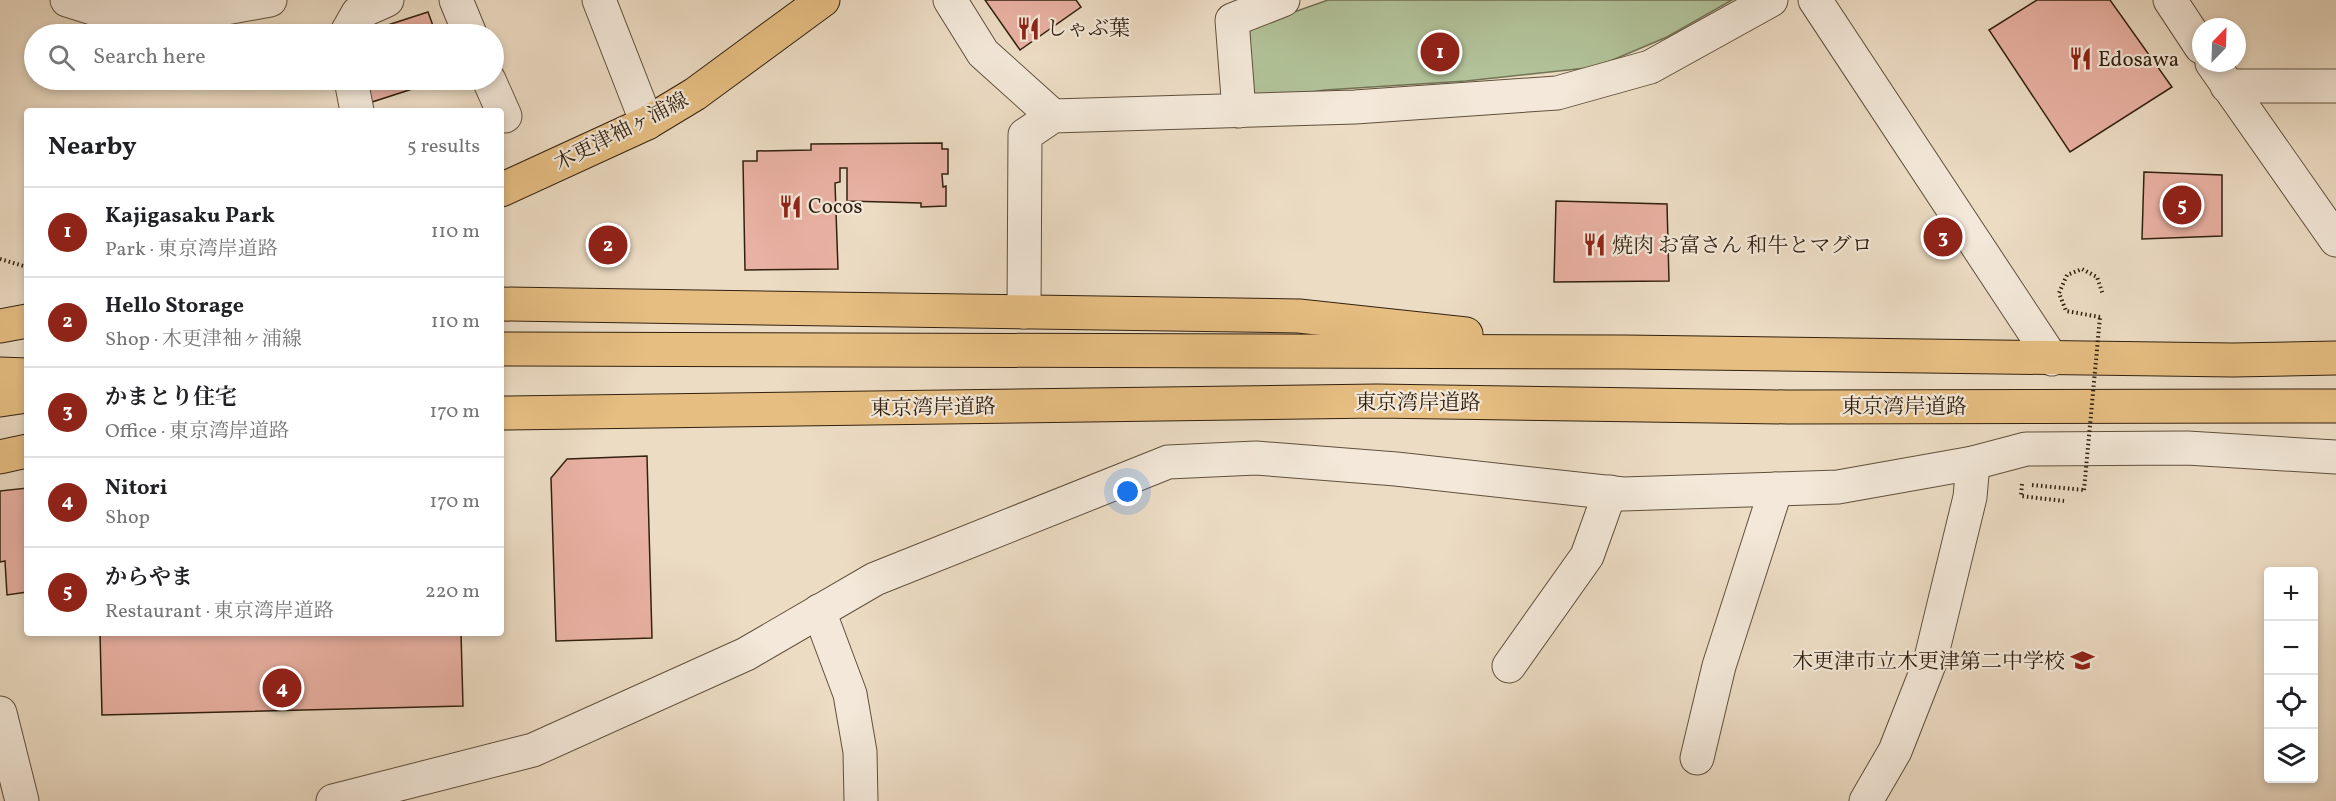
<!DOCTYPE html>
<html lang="en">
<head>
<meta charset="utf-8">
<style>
	:root { --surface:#fff; --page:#f6f6f6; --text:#202124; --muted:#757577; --line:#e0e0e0; --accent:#8f2418 }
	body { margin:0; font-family:Vollkorn,"Noto Serif JP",serif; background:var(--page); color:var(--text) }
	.controls { position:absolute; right:18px; bottom:18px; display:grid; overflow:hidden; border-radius:6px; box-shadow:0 3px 9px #0003 }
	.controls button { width:54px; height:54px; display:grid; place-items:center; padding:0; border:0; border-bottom:2px solid var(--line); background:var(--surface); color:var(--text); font:30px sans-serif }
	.compass { position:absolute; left:2192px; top:18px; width:54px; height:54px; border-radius:50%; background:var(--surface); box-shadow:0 3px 9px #0003; rotate:23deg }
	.you { position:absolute; left:1128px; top:492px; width:21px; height:21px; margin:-15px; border:4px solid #fff; border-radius:50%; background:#1a73e8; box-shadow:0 0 0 9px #1a73e833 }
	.badge { display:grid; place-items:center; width:39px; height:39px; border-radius:50%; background:var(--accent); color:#fff; font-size:20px; font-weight:700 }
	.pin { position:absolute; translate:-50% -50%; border:3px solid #fff; box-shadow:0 2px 6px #0006 }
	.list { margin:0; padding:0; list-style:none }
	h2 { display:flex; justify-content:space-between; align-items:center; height:78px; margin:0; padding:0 24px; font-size:26px }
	h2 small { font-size:20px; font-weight:400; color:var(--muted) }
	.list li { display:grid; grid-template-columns:39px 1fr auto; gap:18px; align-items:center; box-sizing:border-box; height:90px; padding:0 24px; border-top:2px solid var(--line) }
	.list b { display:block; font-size:22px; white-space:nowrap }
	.list p { margin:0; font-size:20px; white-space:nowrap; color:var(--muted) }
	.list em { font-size:20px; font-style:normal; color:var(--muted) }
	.icon { flex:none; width:33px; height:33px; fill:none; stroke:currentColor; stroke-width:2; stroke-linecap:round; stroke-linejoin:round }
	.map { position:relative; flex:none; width:2336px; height:801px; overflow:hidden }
	.search { position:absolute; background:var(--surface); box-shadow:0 3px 9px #0003; left:24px; top:24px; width:480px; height:66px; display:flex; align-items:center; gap:15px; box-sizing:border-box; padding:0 21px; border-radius:33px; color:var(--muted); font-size:22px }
	.panel { position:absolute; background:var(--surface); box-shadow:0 3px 9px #0003; left:24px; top:108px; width:480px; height:528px; border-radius:6px }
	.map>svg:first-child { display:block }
</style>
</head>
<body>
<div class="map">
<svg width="2336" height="801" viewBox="0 0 2336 801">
	<rect width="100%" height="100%" fill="#ecdcc4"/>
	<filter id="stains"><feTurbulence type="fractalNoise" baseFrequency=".00333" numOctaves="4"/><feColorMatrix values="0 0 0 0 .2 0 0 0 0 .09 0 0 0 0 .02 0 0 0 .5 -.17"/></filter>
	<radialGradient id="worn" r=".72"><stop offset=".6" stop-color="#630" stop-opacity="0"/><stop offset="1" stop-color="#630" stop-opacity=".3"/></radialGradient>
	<path fill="#b2c299" stroke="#727254" stroke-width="1.5" d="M1328,0H1732L1667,37L1596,67L1466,81L1325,90L1252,101L1246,29Z"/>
	<g fill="#e9b1a3" stroke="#32210f" stroke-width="1.5">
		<path d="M985,0H1076L1081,7L1020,50Z"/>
		<path d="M2037,0H2110L2172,87L2070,152L1989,30Z"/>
		<path d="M428,12L436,34H360Z"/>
		<path d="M361,80H440L369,103Z"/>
		<path d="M942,143V149H948V174H942L943,187L946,186V206L921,207V203L847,201V168H840V182L835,183L838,269L745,270L743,161H757V151L811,150V144Z"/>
		<path d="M2144,172L2222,175V236L2142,239Z"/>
		<path d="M1556,201L1667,204L1669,281L1554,282Z"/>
		<path d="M647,456L652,638L556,641L551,478L567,459Z"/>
		<path d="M27,488V592L7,595L5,561L0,562V491Z"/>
		<path d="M100,633H461L463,706L102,715Z"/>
	</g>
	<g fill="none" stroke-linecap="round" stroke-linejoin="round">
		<defs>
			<g id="minor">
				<path d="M67,0L105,12L188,15L270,0"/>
				<path d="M456,0L470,34"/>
				<path d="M599,0L647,123"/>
				<path d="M950,0L983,53L1053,116"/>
				<path d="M1815,0L2052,359"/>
				<path d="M2170,0L2201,47"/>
				<path d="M346,34L358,13L387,0"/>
				<path d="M2212,63L2336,240"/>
				<path d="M351,80L357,111"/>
				<path d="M489,80L505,116"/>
				<path d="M2227,86H2336"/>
				<path d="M1239,111L1232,20L1283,0"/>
				<path d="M1024,312L1025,135L1053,116L1355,107L1557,93L1650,67L1771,0"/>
				<path d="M819,611L850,694L860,752L861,801"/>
				<path d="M1509,666L1587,556L1610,492"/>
				<path d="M0,713L22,801"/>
				<path d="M1697,758L1719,666L1776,489"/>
				<path d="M333,801L533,750L746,654L875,579L1168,462L1256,458L1396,469L1623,494L1838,487L1973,463L2026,449L2187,448L2336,457"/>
				<path d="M1866,801L1895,751L1930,662L1970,497L1973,463"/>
			</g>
			<path id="major" d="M501,190L647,123L695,94L823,0"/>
			<g id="highway">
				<path d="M501,304L1299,316L1466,334"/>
				<path d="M0,326L27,321"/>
				<path d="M501,349L1625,352L2233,360L2336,358"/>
				<path d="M0,374L27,375"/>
				<path d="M0,400L27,396"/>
				<path d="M501,413L1377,401L1787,407L2336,406"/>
				<path d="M0,457L27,451"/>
			</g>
		</defs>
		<use href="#minor" stroke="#60503c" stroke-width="35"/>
		<use href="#major" stroke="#32210f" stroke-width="35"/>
		<use href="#highway" stroke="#32210f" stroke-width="35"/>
		<g stroke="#32210f" stroke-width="4" stroke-dasharray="1.5 3" stroke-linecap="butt">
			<path d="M0,259L27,267"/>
			<path d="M2100,317L2066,311L2059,293L2067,275L2082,269L2097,277L2103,295"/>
			<path d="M2022,484L2021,496L2064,501"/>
			<path d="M2032,485L2084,490"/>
		</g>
		<use href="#minor" stroke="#f3e8d9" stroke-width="33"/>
		<use href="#major" stroke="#e6be82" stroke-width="33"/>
		<use href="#highway" stroke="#e6be82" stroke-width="33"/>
		<path stroke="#32210f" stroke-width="4" stroke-dasharray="1.5 3" stroke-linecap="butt" d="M2084,490L2100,317"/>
	</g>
	<defs>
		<symbol id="restaurant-bare" viewBox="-9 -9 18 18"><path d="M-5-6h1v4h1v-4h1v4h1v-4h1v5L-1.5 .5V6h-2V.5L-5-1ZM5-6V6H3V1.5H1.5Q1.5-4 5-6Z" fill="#8f2418" stroke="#f3e8d9" stroke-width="2.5" paint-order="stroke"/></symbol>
		<symbol id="school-bare" viewBox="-9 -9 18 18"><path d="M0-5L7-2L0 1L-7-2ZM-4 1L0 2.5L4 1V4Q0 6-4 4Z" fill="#8f2418" stroke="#f3e8d9" stroke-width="2.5" paint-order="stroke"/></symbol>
	</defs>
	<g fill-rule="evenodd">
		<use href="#restaurant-bare" x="1012" y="12" width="33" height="33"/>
		<use href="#restaurant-bare" x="2064" y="42" width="33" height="33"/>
		<use href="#restaurant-bare" x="774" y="190" width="33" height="33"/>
		<use href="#restaurant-bare" x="1578" y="228" width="33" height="33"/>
		<use href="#school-bare" x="2066" y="644" width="33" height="33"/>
	</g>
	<g text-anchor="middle" stroke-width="4.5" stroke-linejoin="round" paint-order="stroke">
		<g font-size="21" fill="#32210f" stroke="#f3e8d9" text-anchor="start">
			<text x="1046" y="35">しゃぶ葉</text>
			<text x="2098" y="66">Edosawa</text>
			<text x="808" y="213">Cocos</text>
			<text x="1612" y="252">焼肉 お富さん 和牛とマグロ</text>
			<text x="2065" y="668" text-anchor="end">木更津市立木更津第二中学校</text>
		</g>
		<g font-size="21" fill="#32210f" stroke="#f3e8d9">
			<text transform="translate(621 131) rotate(-27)" y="7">木更津袖ヶ浦線</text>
			<text x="1418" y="409">東京湾岸道路</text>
			<text x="1904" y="413">東京湾岸道路</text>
			<text transform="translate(933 407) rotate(-1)" y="7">東京湾岸道路</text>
		</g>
	</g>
	<rect width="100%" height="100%" filter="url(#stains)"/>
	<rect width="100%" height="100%" fill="url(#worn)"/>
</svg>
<div class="controls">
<button>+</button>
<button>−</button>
<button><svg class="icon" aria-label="locate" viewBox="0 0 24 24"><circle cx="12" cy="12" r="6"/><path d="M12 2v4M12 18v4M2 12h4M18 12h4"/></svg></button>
<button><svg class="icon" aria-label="layers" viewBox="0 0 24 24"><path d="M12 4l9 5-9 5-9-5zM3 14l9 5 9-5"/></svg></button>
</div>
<svg class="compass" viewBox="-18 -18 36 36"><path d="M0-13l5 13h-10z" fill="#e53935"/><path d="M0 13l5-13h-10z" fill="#757577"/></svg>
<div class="you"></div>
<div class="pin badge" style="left:1440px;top:52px">1</div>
<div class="pin badge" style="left:608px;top:245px">2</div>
<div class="pin badge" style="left:1943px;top:237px">3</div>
<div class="pin badge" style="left:282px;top:688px">4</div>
<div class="pin badge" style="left:2182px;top:205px">5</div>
<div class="search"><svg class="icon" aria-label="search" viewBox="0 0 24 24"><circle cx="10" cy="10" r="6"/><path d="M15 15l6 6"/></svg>Search here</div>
<section class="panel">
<h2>Nearby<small>5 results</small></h2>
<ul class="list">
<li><span class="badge">1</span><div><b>Kajigasaku Park</b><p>Park · 東京湾岸道路</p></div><em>110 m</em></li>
<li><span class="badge">2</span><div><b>Hello Storage</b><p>Shop · 木更津袖ヶ浦線</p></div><em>110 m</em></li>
<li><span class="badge">3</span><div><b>かまとり住宅</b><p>Office · 東京湾岸道路</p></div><em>170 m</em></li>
<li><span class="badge">4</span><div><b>Nitori</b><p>Shop</p></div><em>170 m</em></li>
<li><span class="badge">5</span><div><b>からやま</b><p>Restaurant · 東京湾岸道路</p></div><em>220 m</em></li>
</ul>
</section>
</div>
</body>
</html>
